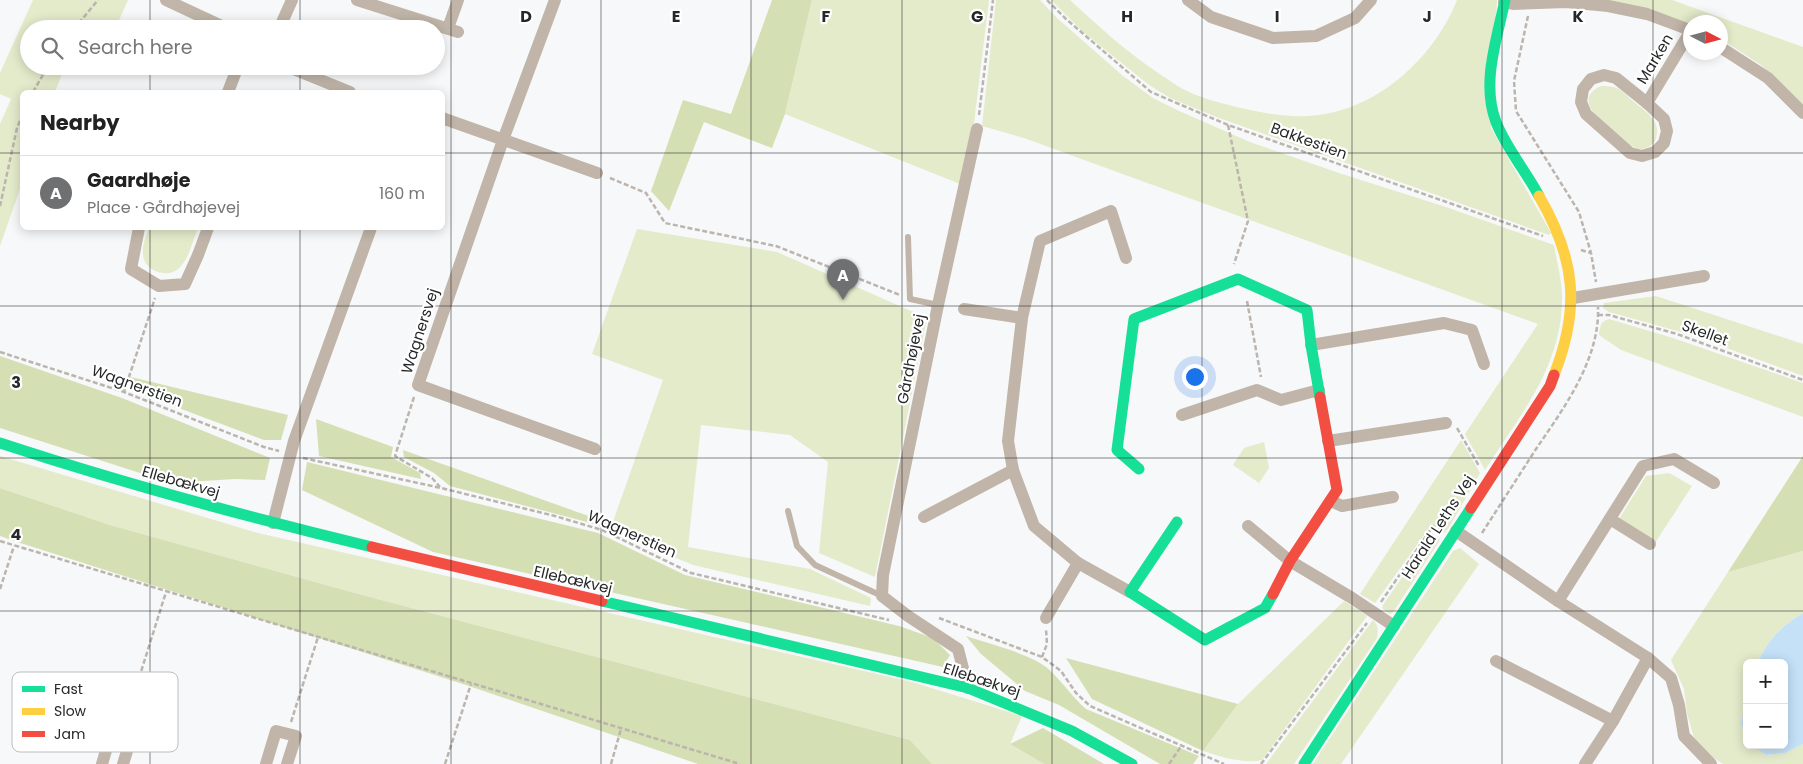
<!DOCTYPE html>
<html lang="en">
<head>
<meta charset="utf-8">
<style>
	:root { --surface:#fff; --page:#f2f2f2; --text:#222; --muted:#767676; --line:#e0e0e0; --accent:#6f7071 }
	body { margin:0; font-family:Poppins,sans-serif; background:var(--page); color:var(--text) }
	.controls { position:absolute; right:15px; bottom:15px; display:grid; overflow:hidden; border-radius:8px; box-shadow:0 2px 12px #0003 }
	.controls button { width:45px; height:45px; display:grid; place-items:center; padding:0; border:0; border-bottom:1px solid var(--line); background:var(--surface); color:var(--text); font:25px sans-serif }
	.compass { position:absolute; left:1683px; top:15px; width:45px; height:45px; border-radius:50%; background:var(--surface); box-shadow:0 2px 12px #0003; rotate:96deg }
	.you { position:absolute; left:1194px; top:376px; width:18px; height:18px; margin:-12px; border:4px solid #fff; border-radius:50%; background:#1a73e8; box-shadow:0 0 0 8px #1a73e833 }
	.badge { display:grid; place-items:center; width:32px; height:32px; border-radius:50%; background:var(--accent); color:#fff; font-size:16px; font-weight:700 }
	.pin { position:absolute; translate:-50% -41px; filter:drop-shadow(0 1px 2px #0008) }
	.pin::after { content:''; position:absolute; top:26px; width:18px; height:15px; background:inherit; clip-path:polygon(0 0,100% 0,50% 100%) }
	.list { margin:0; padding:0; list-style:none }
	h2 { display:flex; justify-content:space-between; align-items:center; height:65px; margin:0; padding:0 20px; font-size:21px }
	h2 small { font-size:16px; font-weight:400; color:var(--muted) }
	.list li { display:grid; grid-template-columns:32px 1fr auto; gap:15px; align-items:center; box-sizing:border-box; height:75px; padding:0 20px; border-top:1px solid var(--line) }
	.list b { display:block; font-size:19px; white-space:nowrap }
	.list p { margin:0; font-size:16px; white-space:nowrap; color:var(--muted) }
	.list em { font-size:16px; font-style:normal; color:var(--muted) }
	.icon { flex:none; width:28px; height:28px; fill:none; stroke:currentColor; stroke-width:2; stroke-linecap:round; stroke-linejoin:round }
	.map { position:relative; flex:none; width:1803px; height:764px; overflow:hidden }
	.search { position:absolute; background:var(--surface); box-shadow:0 2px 12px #0003; left:20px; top:20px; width:425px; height:55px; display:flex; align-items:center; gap:12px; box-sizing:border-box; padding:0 18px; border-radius:28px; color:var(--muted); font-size:19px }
	.panel { position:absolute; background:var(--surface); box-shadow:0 2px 12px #0003; left:20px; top:90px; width:425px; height:140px; border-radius:8px }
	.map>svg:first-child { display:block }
</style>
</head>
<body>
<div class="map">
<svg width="1803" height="764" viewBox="0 0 1803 764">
	<rect width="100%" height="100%" fill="#f7f8f9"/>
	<g fill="#e4ebcb">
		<path d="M33,0H128L115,29H29V66H65L55,92H22V183L0,246V124L11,99L0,94V73Z"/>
		<path d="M812,0H989L974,123L960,184L785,114Z"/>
		<path d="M996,0H1040L1057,18L1123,76L1153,98L1177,110L1250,142L1342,174L1446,207L1554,245C1557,262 1562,281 1562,298C1562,367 1520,415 1485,470L1465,434L1538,324L1128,176L1024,138L982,126Z"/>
		<path d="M1051,0H1070C1099,27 1128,53 1161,75C1168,79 1175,85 1183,89C1202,99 1221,103 1241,108C1264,113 1284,117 1308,116C1374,113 1434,59 1457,0H1497L1491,128L1551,233L1549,235L1219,118L1170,98L1149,85L1082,31Z"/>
		<path d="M1602,0H1672L1803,47V105L1761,65L1721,39L1720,22H1690V25Z"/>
		<path d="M1601,86C1607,86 1613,86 1619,89C1624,92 1629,98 1634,102C1645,111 1662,121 1656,138C1655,143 1651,146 1646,148C1641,150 1636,149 1632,146C1625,143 1619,136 1614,132C1601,121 1572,99 1601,86Z"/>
		<path d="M149,228H198C193,240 189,260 178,269C166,279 143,270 143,254C142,245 146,236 149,228Z"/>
		<path d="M637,229L777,252L927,318L875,577L819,553L828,462L790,435L701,425L688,547L810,569L871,598L870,606L693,565L610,530L663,380L592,354Z"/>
		<path d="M1656,296L1803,344V376L1688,334L1609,312L1603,308L1604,303Z"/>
		<path d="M1609,319L1673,338L1803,383V417L1621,350L1599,335C1600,327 1600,321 1609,319Z"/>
		<path d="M1461,440L1480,473L1448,529L1444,533L1432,524L1375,603L1360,594Z"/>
		<path d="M1264,442L1269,468L1259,483L1233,465L1244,448Z"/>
		<path d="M0,456L258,533L912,682L1022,716L1010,744L1044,764H932L910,740L355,593L110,525L0,488Z"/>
		<path d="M1669,473L1692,486L1655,543L1619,519L1646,476Z"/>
		<path d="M1433,537H1438L1440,540L1394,611L1391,614L1388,613L1382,608L1383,605L1429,538Z"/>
		<path d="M1460,548L1479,564L1341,764H1313L1453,551Z"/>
		<path d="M1803,551V613C1783,625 1766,641 1758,663H1747V700L1741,723L1747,745H1751L1766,755L1785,753L1803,744V764H1723L1708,754L1694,738L1687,713L1684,689L1671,660L1728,572Z"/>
		<path d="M1344,601L1367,616L1262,760C1246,764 1220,757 1203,751L1238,704Z"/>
		<path d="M1373,620C1379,626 1378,631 1377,638L1294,764H1266Z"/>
	</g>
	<g fill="#d5dfb4">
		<path d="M772,0H812L785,114L772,148L704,122L669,211L651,191L683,100L731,114Z"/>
		<path d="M0,356L122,398L270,458L265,480L235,479L171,483L0,428Z"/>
		<path d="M131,377L288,415L281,440H264L128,389Z"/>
		<path d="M316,419L393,447L391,457L420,473L421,479L319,456Z"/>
		<path d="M403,450L611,524L610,530L587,522L450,486L434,473L404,457Z"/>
		<path d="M1803,456V551L1728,572Z"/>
		<path d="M307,462L598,533L685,575L899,626L933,638L950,655L943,667L433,552L302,490Z"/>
		<path d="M0,488L110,525L355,593L910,740L932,764H698L466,685L14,541L0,536Z"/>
		<path d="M966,636C987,643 1030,654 1046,667C1060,678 1071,696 1086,709L1199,756L1193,764H1160L1059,705L1025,691L981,654Z"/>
		<path d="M1066,658L1238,704L1203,751L1092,699Z"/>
		<path d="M1043,728L1104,764H1044L1010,744Z"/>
	</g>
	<g fill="#c4e1f8">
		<path d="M1803,613V744L1785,753L1766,755L1751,745H1784V663H1758C1766,641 1783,625 1803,613Z"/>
		<path d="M1747,700V742L1741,723Z"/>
	</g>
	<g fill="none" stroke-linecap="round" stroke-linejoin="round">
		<g stroke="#bcb4ad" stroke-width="2.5" stroke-dasharray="5 2.5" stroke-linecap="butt">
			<path d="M1047,0L1066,19L1151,92L1228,125L1543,236"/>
			<path d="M1528,16L1514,81L1516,111L1579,212L1591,253L1596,282"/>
			<path d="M74,29L98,0"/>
			<path d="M33,92L48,66"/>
			<path d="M979,115L993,0"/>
			<path d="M1228,125L1248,221L1234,264"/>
			<path d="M610,178L646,193L665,223L776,246L900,295"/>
			<path d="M0,206L17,128L22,116"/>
			<path d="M1581,250L1591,253"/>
			<path d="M1247,301L1261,377"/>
			<path d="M1598,315H1609L1677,334L1803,380"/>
			<path d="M0,352L124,392L264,447L279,451"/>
			<path d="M124,392L155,298"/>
			<path d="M414,397L395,456L432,478L440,487"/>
			<path d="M1457,428L1479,466"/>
			<path d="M303,458L441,488L555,516L602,530L691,573L889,620"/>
			<path d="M1482,533C1500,505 1518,477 1536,449C1564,408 1600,359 1598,307"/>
			<path d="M0,541L740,764"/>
			<path d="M0,589L14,546"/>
			<path d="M1381,602L1433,526L1439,530"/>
			<path d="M939,618L1042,657L1061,671L1076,693L1090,706L1224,764"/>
			<path d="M1042,657L1047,644L1046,629"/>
			<path d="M139,678L166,592"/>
			<path d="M291,722L318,637"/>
			<path d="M445,764L471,684"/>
			<path d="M611,764L621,729"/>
			<path d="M1169,764L1182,745"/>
			<path d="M1261,764L1367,623"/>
		</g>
		<g stroke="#c1b5a9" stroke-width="6">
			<path d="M908,237L910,299L938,305"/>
			<path d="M788,511L797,546L815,565L882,596"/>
		</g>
		<g stroke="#c1b5a9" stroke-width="12">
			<path d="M166,0L228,29"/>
			<path d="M357,0L458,32"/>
			<path d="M555,0L503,140L418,385L595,449"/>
			<path d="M1188,0L1211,17L1273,38L1316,36L1355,18L1371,0"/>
			<path d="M1504,2L1513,4L1566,2L1608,6L1647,14L1690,30"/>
			<path d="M448,28L458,0"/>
			<path d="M279,29L292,0"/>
			<path d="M1720,47L1768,78L1803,113"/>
			<path d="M286,66L350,92"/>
			<path d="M1604,75L1616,78L1647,103L1664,119L1667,131L1664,143L1655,152L1642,156L1630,153L1586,114L1581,102L1583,89L1591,79Z"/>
			<path d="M228,92L238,66"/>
			<path d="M1647,103L1690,32"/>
			<path d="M442,118L597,173"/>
			<path d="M139,228L131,269L159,286L185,284L198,255L208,228"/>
			<path d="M1126,258L1111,211L1040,241L1022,318L1008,441L1013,470L1034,526L1078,563L1130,592"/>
			<path d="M1573,298L1704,276"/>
			<path d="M964,309L1022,318"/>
			<path d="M1311,345L1444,323L1472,330L1484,364"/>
			<path d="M1182,415L1257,390L1281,400L1319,390"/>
			<path d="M1328,441L1446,423"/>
			<path d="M1331,501L1342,506L1393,497"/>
			<path d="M924,517L1013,470"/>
			<path d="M1610,519L1650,544"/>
			<path d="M273,523L294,441L371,228"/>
			<path d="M1248,526L1290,561L1352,598L1394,626"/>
			<path d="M1456,531L1558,601L1648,658L1671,678L1679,705L1684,736L1711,764"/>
			<path d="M1558,601L1643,466L1674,459L1714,483"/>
			<path d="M1046,618L1078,563"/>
			<path d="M1496,661L1613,721"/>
			<path d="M968,688L958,649L908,616L882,596L883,575L938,305L977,129"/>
			<path d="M102,764L125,687L145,693L123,764"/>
			<path d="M266,764L276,731L296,736L287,764"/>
			<path d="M1585,764L1613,721L1648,658"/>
		</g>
		<g stroke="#16e098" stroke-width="11">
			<path d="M1505,0C1497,39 1481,83 1496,122C1506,148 1526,171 1539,196"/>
			<path d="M0,443C122,483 247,517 372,547"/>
			<path d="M1139,469L1117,450L1134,319L1238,279L1307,310L1311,345L1320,397"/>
			<path d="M1177,522L1130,592L1205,640L1265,608L1273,594"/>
			<path d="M602,601L968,688L1072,731L1132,764"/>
			<path d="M1304,764L1471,508"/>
		</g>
		<path stroke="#ffcf43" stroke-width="11" d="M1539,196C1575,258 1581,307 1554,375"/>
		<g stroke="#f24e42" stroke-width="11">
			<path d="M1471,508L1550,386L1554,375"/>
			<path d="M372,547L602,601"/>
			<path d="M1273,594L1290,561L1337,490L1320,397"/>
		</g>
	</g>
	<path fill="none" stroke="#262728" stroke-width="1" stroke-opacity="0.55" d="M150,0V29M300,0V29M451,0V764M601,0V764M751,0V764M902,0V764M1052,0V764M1202,0V764M1352,0V764M1502,0V764M1653,0V764M150,66V92M300,66V92M0,153H22M442,153H1803M150,228V764M300,228V764M0,306H1803M0,458H1803M0,611H1803"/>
	<g text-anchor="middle" stroke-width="4.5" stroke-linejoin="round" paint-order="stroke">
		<g font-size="15" fill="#262728" stroke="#fff">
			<text transform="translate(1655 59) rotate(-59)" y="5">Marken</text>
			<text transform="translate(1309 141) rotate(20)" y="5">Bakkestien</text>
			<text transform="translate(420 331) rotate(-72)" y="5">Wagnersvej</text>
			<text transform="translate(1705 333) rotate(20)" y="5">Skellet</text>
			<text transform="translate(911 359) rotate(-79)" y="5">Gårdhøjevej</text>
			<text transform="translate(137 386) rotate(20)" y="5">Wagnerstien</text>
			<text transform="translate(181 482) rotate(16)" y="5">Ellebækvej</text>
			<text transform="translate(1438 527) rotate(-57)" y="5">Harald Leths Vej</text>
			<text transform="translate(632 534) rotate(24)" y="5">Wagnerstien</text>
			<text transform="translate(573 580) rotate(13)" y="5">Ellebækvej</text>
			<text transform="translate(982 680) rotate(18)" y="5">Ellebækvej</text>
		</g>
	</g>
	<rect x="12" y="672" width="166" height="80" rx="8" fill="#fff" stroke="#bebebe" stroke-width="1"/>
	<rect x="22" y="686" width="23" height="6" fill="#16e098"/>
	<rect x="22" y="708" width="23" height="7" fill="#ffcf43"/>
	<rect x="22" y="731" width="23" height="6" fill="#f24e42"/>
	<g font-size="14" fill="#262728">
		<text x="54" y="694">Fast</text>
		<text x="54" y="716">Slow</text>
		<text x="54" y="739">Jam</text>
	</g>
	<g font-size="16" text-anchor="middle" font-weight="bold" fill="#262728" stroke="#fff" stroke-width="4.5" stroke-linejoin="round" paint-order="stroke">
		<text x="526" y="22">D</text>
		<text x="676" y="22">E</text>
		<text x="826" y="22">F</text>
		<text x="977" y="22">G</text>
		<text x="1127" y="22">H</text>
		<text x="1277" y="22">I</text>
		<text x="1427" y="22">J</text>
		<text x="1578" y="22">K</text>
		<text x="16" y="388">3</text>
		<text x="16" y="540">4</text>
	</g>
</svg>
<div class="controls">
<button>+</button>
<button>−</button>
</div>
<svg class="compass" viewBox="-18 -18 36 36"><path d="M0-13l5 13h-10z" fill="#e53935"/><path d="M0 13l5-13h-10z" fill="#767676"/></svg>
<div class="you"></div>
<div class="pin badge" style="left:843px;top:300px">A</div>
<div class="search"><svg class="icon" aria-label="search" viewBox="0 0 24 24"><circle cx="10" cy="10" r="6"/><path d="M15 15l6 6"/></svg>Search here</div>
<section class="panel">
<h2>Nearby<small></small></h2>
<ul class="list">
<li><span class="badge">A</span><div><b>Gaardhøje</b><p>Place · Gårdhøjevej</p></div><em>160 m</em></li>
</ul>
</section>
</div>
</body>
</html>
